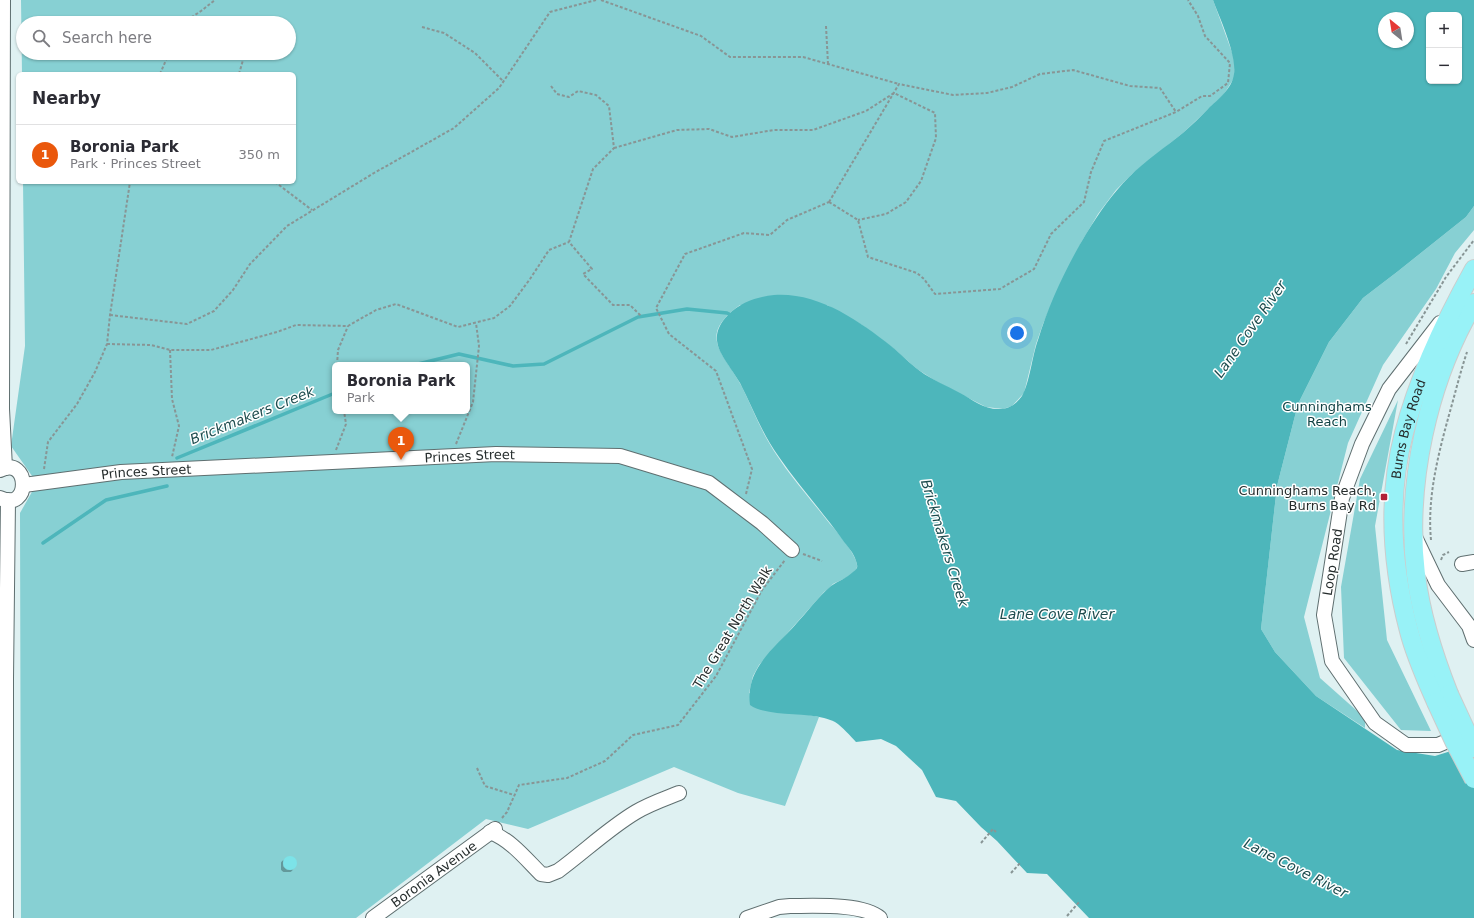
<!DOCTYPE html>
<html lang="en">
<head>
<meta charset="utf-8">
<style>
	:root { --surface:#fff; --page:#f7f7f7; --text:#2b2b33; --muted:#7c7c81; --line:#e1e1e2; --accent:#ea580c }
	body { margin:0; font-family:"DejaVu Sans",sans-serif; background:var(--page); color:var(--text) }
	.controls { position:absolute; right:12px; top:12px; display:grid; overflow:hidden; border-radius:6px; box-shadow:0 1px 3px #0004 }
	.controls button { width:36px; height:36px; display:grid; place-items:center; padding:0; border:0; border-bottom:1px solid var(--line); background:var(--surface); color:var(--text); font:20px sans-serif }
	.compass { position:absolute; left:1378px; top:12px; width:36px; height:36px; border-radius:50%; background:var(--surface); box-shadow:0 1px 3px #0004; rotate:330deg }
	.you { position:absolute; left:1017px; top:333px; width:14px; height:14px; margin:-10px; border:3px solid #fff; border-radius:50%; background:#1a73e8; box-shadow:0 0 0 6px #1a73e833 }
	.badge { display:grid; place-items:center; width:26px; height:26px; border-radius:50%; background:var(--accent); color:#fff; font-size:13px; font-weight:700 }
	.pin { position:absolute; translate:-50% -33px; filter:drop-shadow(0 1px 2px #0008) }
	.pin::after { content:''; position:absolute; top:21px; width:14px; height:12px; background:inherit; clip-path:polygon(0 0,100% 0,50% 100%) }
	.popup { position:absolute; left:332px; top:362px; width:138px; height:52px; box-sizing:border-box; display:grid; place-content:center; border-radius:6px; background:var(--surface); filter:drop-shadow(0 1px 3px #0005); font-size:13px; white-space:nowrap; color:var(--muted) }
	.popup b { font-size:15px; color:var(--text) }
	.popup::after { content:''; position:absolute; left:50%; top:100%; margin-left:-8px; border:8px solid transparent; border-top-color:var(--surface) }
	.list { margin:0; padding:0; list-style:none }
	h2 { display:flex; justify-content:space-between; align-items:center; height:52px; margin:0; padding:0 16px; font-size:17px }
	h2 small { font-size:13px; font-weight:400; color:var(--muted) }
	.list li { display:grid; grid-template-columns:26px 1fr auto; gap:12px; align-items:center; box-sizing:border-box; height:60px; padding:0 16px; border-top:1px solid var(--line) }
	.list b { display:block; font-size:15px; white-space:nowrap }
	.list p { margin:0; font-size:13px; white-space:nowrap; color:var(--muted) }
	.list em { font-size:13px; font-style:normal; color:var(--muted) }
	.icon { flex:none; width:22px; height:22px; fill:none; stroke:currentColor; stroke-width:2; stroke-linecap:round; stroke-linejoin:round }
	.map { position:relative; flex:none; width:1474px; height:918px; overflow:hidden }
	.search { position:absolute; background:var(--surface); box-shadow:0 1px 3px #0004; left:16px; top:16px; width:280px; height:44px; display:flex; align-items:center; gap:10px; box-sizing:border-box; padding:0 14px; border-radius:22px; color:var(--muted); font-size:15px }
	.panel { position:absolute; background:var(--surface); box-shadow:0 1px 3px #0004; left:16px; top:72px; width:280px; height:112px; border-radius:6px }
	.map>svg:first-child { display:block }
</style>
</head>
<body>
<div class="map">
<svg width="1474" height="918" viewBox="0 0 1474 918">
	<defs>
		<filter id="shadow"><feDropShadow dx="-3" dy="3" stdDeviation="0" flood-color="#0004"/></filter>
	</defs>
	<rect width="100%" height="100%" fill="#dff1f2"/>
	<g fill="#87d0d3" fill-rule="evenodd">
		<path d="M21,0H1213L1233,55L1235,67L1234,78L1224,94L1184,132L1132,174L1116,190L1098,214L1082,241L1055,296L1043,324L1036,344L1024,393L1012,406L1003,409L986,407L939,383L917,369L893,348L862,325L827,305H740C696,337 724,352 742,387C751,405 758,424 768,441C785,471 809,497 830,524C837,531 859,558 857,567C855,576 840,580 833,584C830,587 827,590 824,592L759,665L753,676L749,693L804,714L819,717L785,806L738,793L674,767L528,829L486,819L356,918H21L20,513L37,483L11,446L25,346L23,182H294V74H22ZM23,23H289V53H23ZM335,365H467V411H335Z"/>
		<path d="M1474,206V230L1455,253L1436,289L1383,365L1348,443L1304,617L1320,678L1365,718V728L1316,696L1275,652L1261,629L1277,486L1298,404L1329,342L1363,298L1397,272L1466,217Z"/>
		<path d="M1398,400L1375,526L1387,640L1431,731L1401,730L1344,658L1341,587L1360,479Z"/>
	</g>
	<path fill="#4db6bb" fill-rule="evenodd" d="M1213,0H1474V206L1466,217L1397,272L1363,298L1329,342L1298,404L1277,486L1261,629L1275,652L1316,696L1397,750L1435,756L1470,745L1474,741V918H1089L1047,874L1027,873L997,841L981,827L956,801L936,797L922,770L896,746L881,739L856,742C850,736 843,727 835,722C832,720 827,719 824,718C802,712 767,717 750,705C745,668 775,648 796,624C808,611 818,597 831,586C838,581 847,578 853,572C858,568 858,567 856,561C854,553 847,546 842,539C822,511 799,486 779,457C762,434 753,408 740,383C726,358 703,341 728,315C741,302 757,297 774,295C818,292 858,320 891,346C901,354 909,363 920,371C932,380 946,385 960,393C973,400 984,410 1001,409C1010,409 1017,403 1022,396C1030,382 1032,356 1038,340C1049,303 1067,266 1086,234C1099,213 1112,194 1129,177C1146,160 1166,147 1184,132C1192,125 1200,117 1208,109C1218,99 1232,89 1234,74C1237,55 1220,19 1213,0ZM1429,15H1459V81H1429ZM1384,18H1408V42H1384Z"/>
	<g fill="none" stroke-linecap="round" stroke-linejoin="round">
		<g stroke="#4db6bb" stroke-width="3.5">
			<path d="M414,365L459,354L513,366L544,364L638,317L687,309L727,313L733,316"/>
			<path d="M177,458L335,393"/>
			<path d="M43,543L106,500L167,486"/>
		</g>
	</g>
	<circle fill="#7ce3e8" filter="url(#shadow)" cx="290" cy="863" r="7"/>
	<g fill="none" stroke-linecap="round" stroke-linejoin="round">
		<defs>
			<g id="minor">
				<path d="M3,0L2,409L5,468"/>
				<path d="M1440,323L1389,389L1362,444L1342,498L1324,615L1332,661L1375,723L1406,745H1438L1462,735"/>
				<path d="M0,470C30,455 31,513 0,498"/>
				<path id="s1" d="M24,485L121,472L332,462L496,454L620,456L709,483L762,523L792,550"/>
				<path d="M1415,537L1438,585L1469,626L1474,640"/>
				<path d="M1462,564L1474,562"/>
				<path d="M490,832C511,840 525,858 541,874L548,875L558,871C584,852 609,828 636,812C649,804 664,799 679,793"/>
				<path d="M6,918V679L8,500"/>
				<path id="s2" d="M373,918L495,829"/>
				<path d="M747,918L779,907L790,906C813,906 863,903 880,918"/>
			</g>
			<g id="major">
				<path d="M1449,694C1434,656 1421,616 1416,575C1405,484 1428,381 1474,303"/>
				<path id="s3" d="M1436,702C1426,679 1415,655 1409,631C1392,567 1387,498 1404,433C1419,375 1445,321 1474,269"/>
			</g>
		</defs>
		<use href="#minor" stroke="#5f6f70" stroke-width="16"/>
		<use href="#major" stroke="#cbcdcd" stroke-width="20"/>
		<g stroke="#889595" stroke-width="2" stroke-dasharray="3 2" stroke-linecap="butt">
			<path d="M601,0L701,36L730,57H803L899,84"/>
			<path d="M183,23L201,11L215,0"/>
			<path d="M826,26L828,64"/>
			<path d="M422,27L444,33L475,53L503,81"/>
			<path d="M160,74L169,53"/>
			<path d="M239,74L245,53"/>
			<path d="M551,86L557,94L569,97L578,91L596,95L609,106L614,148L593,169L569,242L592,269L583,274L613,305H630L641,316"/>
			<path d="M614,148L677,130L709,129L732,137L774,130H813L866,111L894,93L935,113L936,138L921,181L906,202L886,214L858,220"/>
			<path d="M275,182L312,210"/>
			<path d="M829,202L858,220L868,257L917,273L924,279L935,294L1000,289L1034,269L1051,234L1084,202L1091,172L1104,141L1176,112L1202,96H1210L1228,83L1230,63L1205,36L1198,16L1188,0"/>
			<path d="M829,202L899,84L953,95L987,93L1012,87L1040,74L1073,70L1130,86L1160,88L1176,112"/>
			<path d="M110,315L187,324L214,311L233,290L250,264L287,226L374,173L454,128L499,88L550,12L596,0"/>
			<path d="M107,344L151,345L170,350H211L277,332L296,325L348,326L376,310L396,304L458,327L494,318L510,306L530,279L549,250L569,242"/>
			<path d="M1406,344L1446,277L1474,240"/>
			<path d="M170,350L172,399L179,426L172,457"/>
			<path d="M337,365L338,350L348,326"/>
			<path d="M456,444L473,402L479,346L476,323"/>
			<path d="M336,450L346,424L344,411"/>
			<path d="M44,469L48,442L77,404L95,372L107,344L110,315L130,182"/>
			<path d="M746,494L752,469L716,371L669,334L656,308L685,254L744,233L770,235L787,220L829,202"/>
			<path d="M1431,540C1427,498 1438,455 1449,415C1455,394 1460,373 1467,352"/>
			<path d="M803,554L822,561"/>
			<path d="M1441,560L1443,555L1449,552"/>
			<path d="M477,768L485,786L514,795"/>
			<path d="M502,818L507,812L519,785L567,778L605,761L633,735L678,725L716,676L762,590L785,560"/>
			<path d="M981,843L993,829L996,832"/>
			<path d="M1011,873L1021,862"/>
			<path d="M1067,916L1080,901"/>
		</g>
		<use href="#minor" stroke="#fff" stroke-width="14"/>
		<use href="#major" stroke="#98f2f7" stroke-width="18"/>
		<defs>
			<g id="major-bridge">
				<path d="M1449,694L1474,748"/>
				<path d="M1436,702L1454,741L1474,779"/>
			</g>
		</defs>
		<use href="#major-bridge" stroke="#cbcdcd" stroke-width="20" stroke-linecap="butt"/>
		<use href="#major-bridge" stroke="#98f2f7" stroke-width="18"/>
	</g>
	<rect fill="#b22036" stroke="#fff" stroke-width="1.5" x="1380" y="493" width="8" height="8" rx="2"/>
	<g text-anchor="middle" stroke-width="3" stroke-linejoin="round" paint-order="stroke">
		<g font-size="13" fill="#114244" stroke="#fff">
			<text x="1327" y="411">Cunninghams<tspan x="1327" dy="15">Reach</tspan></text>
		</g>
		<g font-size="13" fill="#262d2d" stroke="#fff">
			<text dy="5" stroke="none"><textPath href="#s3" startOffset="281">Burns Bay Road</textPath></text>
			<text dy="5" stroke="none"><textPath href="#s1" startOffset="447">Princes Street</textPath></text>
			<text dy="5" stroke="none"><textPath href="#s1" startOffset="123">Princes Street</textPath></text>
			<text transform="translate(1332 562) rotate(-81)" y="5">Loop Road</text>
			<text transform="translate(732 627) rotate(-59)" y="5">The Great North Walk</text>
			<text dy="5" stroke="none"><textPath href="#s2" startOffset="75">Boronia Avenue</textPath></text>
		</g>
		<g font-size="13" fill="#262d2d" stroke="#fff" text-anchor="end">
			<text x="1376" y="495">Cunninghams Reach,<tspan x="1376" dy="15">Burns Bay Rd</tspan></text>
		</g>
		<g font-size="14" font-style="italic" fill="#1d4c4e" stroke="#fff">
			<text transform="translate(1250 329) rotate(-55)" y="5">Lane Cove River</text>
			<text transform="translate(252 415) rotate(-22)" y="5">Brickmakers Creek</text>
			<text transform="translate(945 543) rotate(73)" y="5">Brickmakers Creek</text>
			<text x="1057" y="619">Lane Cove River</text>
			<text transform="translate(1296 868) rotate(27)" y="5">Lane Cove River</text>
		</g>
	</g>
</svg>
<div class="controls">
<button>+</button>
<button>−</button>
</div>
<svg class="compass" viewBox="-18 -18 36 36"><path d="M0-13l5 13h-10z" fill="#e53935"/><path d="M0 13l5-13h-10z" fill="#7c7c81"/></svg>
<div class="you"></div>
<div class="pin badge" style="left:401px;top:460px">1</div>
<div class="popup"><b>Boronia Park</b>Park</div>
<div class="search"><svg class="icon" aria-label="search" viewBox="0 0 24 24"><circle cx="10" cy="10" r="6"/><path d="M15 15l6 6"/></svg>Search here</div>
<section class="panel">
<h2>Nearby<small></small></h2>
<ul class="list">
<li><span class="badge">1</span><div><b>Boronia Park</b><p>Park · Princes Street</p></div><em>350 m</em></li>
</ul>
</section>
</div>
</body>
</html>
